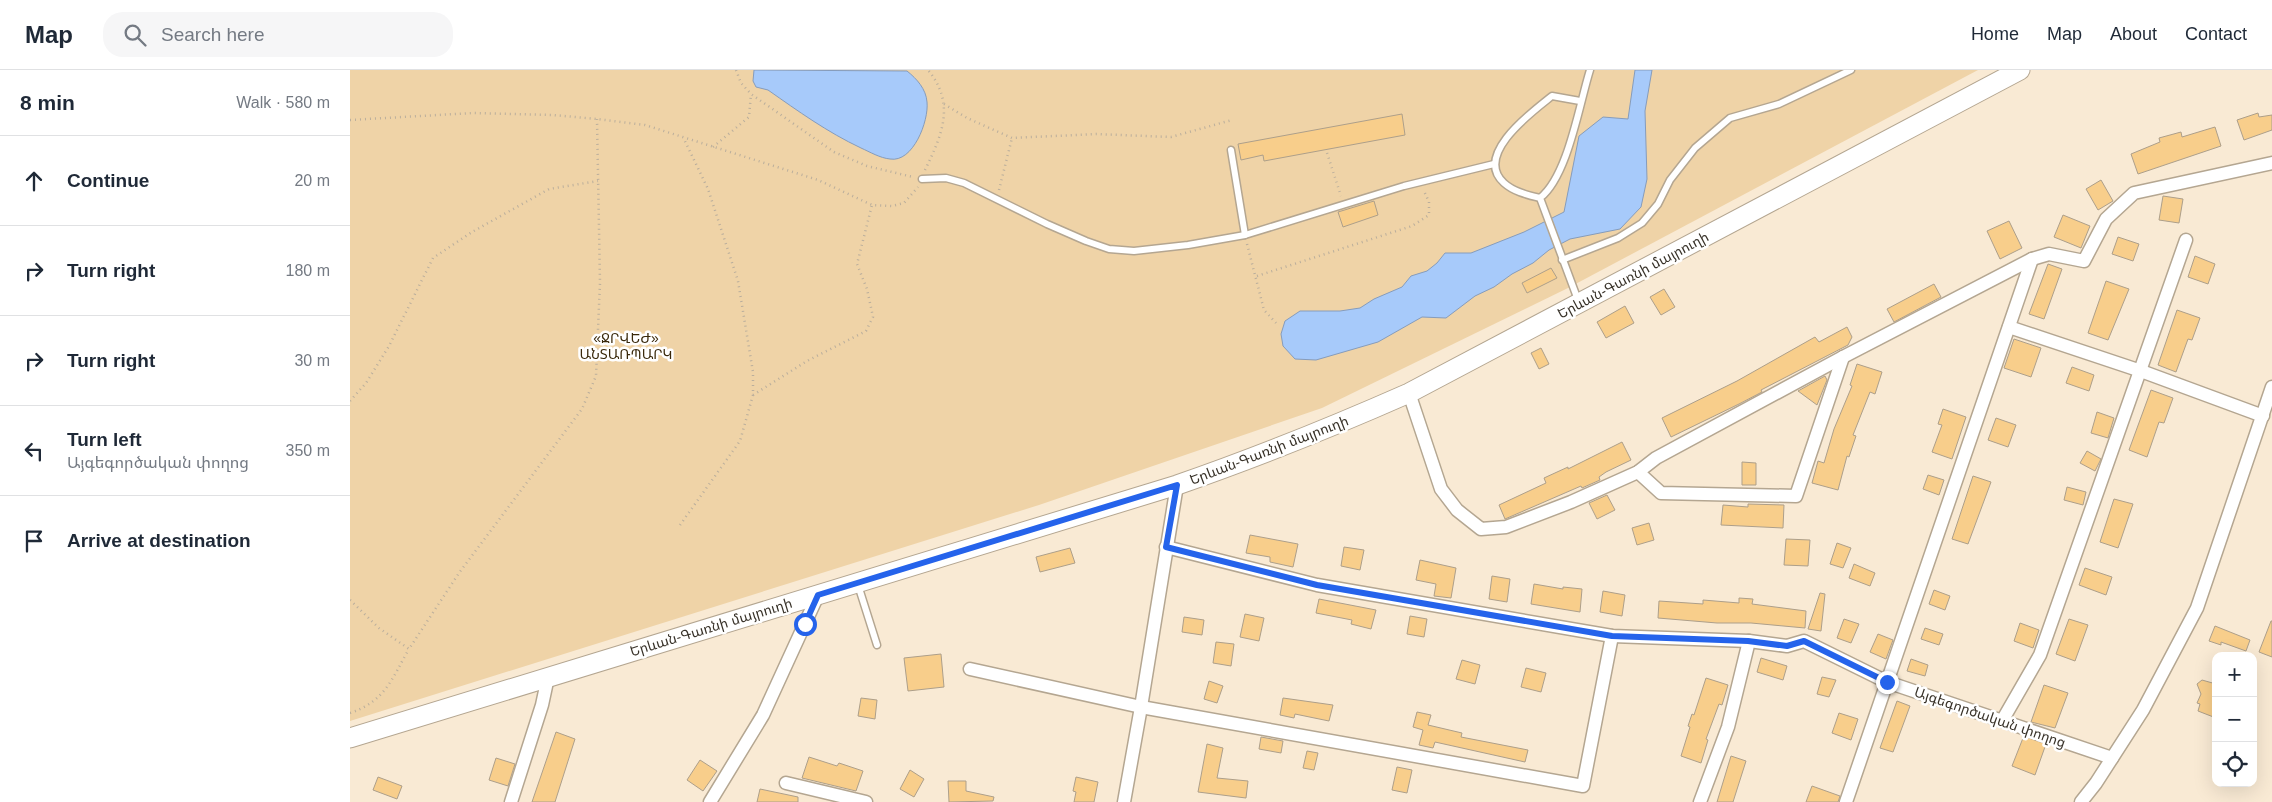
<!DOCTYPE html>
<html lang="en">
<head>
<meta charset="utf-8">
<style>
	:root { --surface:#fff; --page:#f6f6f7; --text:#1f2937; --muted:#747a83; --line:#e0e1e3 }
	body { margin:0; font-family:Helvetica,"Noto Sans Armenian",sans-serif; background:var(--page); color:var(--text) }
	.controls { position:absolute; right:15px; bottom:15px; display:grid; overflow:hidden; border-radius:10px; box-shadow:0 5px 20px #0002 }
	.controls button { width:45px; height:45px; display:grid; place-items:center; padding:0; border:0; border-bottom:1px solid var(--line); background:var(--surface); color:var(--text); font:25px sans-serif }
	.stop { position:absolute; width:15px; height:15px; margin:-11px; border:4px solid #2563eb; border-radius:50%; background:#fff }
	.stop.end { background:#2563eb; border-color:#fff; box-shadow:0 1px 5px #0008 }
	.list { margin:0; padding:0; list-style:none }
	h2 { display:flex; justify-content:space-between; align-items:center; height:65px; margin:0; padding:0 20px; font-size:21px }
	h2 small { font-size:16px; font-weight:400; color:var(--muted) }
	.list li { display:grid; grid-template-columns:32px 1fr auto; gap:15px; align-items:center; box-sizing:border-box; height:90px; padding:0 20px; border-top:1px solid var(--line) }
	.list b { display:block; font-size:19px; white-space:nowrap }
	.list p { margin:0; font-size:16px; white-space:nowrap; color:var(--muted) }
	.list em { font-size:16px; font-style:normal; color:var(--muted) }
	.icon { flex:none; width:28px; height:28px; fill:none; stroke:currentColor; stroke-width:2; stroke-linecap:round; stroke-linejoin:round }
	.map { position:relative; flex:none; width:1922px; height:732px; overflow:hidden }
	header { display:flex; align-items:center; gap:30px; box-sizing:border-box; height:70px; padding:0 25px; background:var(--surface); border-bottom:1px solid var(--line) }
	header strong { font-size:24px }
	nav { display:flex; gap:28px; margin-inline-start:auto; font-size:18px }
	.search { width:350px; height:45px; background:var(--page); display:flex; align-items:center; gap:12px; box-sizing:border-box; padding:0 18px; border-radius:20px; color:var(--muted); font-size:19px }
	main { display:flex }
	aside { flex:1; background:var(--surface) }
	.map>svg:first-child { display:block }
</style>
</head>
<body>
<header>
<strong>Map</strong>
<div class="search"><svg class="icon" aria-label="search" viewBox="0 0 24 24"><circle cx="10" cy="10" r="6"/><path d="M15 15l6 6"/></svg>Search here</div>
<nav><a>Home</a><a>Map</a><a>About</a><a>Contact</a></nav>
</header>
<main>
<aside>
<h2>8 min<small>Walk · 580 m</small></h2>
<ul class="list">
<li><svg class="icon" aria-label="ahead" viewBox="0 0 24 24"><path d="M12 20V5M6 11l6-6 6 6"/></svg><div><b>Continue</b></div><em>20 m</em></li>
<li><svg class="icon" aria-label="right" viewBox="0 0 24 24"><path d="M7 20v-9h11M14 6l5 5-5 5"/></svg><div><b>Turn right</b></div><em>180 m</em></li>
<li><svg class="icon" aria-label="right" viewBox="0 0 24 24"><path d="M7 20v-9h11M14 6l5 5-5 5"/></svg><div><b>Turn right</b></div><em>30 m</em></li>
<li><svg class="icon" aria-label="left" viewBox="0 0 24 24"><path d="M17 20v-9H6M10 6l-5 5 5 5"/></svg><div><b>Turn left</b><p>Այգեգործական փողոց</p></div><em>350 m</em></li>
<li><svg class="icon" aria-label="arrive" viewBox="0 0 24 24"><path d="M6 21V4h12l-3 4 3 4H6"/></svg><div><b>Arrive at destination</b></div></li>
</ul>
</aside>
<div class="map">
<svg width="1922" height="732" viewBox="0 0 1922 732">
	<rect width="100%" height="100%" fill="#f9ead4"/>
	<path fill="#efd3a7" d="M0,0H1628L1218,218L972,338L689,435L0,651Z"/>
	<g fill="#a7cafa" stroke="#869cbb">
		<path d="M404,0L557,1C567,9 576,19 577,32C579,51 563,93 540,89C530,88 520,82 511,78C477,62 448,41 418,20L406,17L403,11Z"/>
		<path d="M1285,0H1302L1295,41L1297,109L1291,137L1270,159L1220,169L1199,180L1183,193L1162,204L1144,217L1125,226L1096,248L1072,247L1028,272L966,290L945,289L933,276L931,264L935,251L950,241H990L1010,238L1024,229L1052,217L1061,206L1077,201L1087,193L1095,183H1121L1174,162L1214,142L1229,66L1253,47L1278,49Z"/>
	</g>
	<g fill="#f8ce8b" stroke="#ad9f8a">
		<path d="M1908,43L1909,47L1922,45V60L1894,70L1887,50Z"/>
		<path d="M1052,44L1055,65L914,91L913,85L891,90L888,74Z"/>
		<path d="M1865,57L1871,76L1788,104L1781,84L1810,72L1809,68L1831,62L1832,67Z"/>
		<path d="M1751,110L1763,131L1748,140L1736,119Z"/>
		<path d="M1813,126L1833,129L1829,153L1809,150Z"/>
		<path d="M1024,131L1028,145L993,157L988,142Z"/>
		<path d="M1713,145L1740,156L1731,178L1704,167Z"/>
		<path d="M1659,151L1672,178L1650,189L1637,161Z"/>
		<path d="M1768,167L1789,174L1783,191L1762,184Z"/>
		<path d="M1845,186L1865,194L1858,214L1838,207Z"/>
		<path d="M1698,194L1712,199L1694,249L1679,244Z"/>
		<path d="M1201,198L1207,208L1177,223L1172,213Z"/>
		<path d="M1756,211L1779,219L1758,270L1738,263Z"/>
		<path d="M1584,214L1591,227L1544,252L1537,239Z"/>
		<path d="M1314,219L1325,237L1311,245L1300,227Z"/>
		<path d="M1275,236L1284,253L1256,268L1247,252Z"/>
		<path d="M1827,240L1850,248L1842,270L1838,269L1826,302L1808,295Z"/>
		<path d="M1497,257L1502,267L1498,275L1411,320L1412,322L1389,334L1321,367L1312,348L1387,311L1465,267L1469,272Z"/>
		<path d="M1664,269L1691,278L1681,307L1654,298Z"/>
		<path d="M1191,278L1199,294L1189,299L1181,283Z"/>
		<path d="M1507,294L1532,302L1525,324L1520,322L1503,365L1506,366L1499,387L1497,386L1488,420L1462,413L1468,391L1474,393L1484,359L1502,316L1500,315Z"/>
		<path d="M1722,297L1744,305L1739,321L1716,313Z"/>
		<path d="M1475,306L1477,310L1467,335L1448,321Z"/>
		<path d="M1801,320L1823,328L1814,353L1809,352L1797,387L1779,380Z"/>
		<path d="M1593,339L1616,347L1602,389L1582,382L1592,355L1588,354Z"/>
		<path d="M1747,342L1764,348L1758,368L1741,363Z"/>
		<path d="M1646,348L1666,355L1658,377L1638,370Z"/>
		<path d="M1272,372L1281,390L1256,402L1249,407L1250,410L1232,418L1231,416L1155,449L1149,435L1196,413L1194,408L1218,397V399Z"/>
		<path d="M1737,381L1751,389L1745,401L1730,393Z"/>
		<path d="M1392,392L1406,393V415H1392Z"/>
		<path d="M1578,405L1594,410L1589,425L1573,419Z"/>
		<path d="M1623,406L1641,412L1618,474L1602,469Z"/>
		<path d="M1717,417L1736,422L1733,435L1714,430Z"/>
		<path d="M1257,425L1265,440L1247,449L1239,433Z"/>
		<path d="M1764,429L1783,434L1768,478L1750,472Z"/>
		<path d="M1398,434L1434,435L1433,458L1371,455L1373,435L1398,437Z"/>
		<path d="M1299,453L1304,470L1287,475L1282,458Z"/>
		<path d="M900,465L948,474L943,497L920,492V487L896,483Z"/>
		<path d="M1436,469L1460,470L1458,496L1434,495Z"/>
		<path d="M1487,473L1501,478L1493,498L1480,494Z"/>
		<path d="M994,477L1014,480L1010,500L991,496Z"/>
		<path d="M720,478L725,493L690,502L686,487Z"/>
		<path d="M1070,490L1106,498L1101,528L1084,526L1086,514L1066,510Z"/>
		<path d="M1504,494L1525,503L1520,516L1499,508Z"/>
		<path d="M1735,498L1762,507L1756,525L1729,515Z"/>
		<path d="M1142,506L1160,509L1157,532L1139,529Z"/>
		<path d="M1184,514L1213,519V517L1232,519L1230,542L1181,534Z"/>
		<path d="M1584,520L1600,526L1595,540L1579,534Z"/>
		<path d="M1253,521L1275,525L1272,546L1250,542Z"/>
		<path d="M1470,523L1475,524L1471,561L1458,559Z"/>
		<path d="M1389,528L1403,529L1402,534L1456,541L1455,558L1401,553H1367L1308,548L1309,531L1353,534V530L1389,533Z"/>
		<path d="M969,529L1026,540L1021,559L1001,554L1002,550L966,543Z"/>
		<path d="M895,544L914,548L909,571L890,567Z"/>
		<path d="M1060,546L1077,549L1074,567L1057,564Z"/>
		<path d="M834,547L854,550L852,565L832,562Z"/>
		<path d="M1494,549L1509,554L1501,573L1487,568Z"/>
		<path d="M1719,549L1738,555L1725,591L1706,584Z"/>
		<path d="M1921,551H1922V587L1909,582Z"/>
		<path d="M1670,553L1689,560L1683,578L1664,571Z"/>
		<path d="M1865,556L1900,570L1896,581L1871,572V575L1859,571Z"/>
		<path d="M1575,558L1593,564L1589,575L1571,569Z"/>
		<path d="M1528,564L1543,570L1536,589L1520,582Z"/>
		<path d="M866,572L884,574L881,596L863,593Z"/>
		<path d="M591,584L594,617L558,621L554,588Z"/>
		<path d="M1411,588L1437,596L1433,610L1407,602Z"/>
		<path d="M1561,589L1578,595L1575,606L1557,601Z"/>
		<path d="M1112,590L1130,595L1125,614L1106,609Z"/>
		<path d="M1176,598L1196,603L1191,622L1171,617Z"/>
		<path d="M1472,607L1486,610L1479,627L1467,624Z"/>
		<path d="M1356,608L1378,615L1372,635L1369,634L1356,669L1358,670L1351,693L1331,686L1340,657L1338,656L1342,644L1344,645Z"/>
		<path d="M1852,610L1866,614V648L1848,641L1850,634L1847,633L1851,624L1847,614Z"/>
		<path d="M859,611L873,616L867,633L854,629Z"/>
		<path d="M1694,615L1718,623L1705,658L1681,652Z"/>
		<path d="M511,628L527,630L525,649L508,646Z"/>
		<path d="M933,628L983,635L979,651L945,644L944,648L930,645Z"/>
		<path d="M1547,631L1560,636L1543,682L1530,678Z"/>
		<path d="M1067,642L1081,645L1078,655L1112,663L1111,667L1178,680L1175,692L1085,672L1083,678L1069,675L1073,660L1063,657Z"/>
		<path d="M1489,643L1508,649L1501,670L1482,663Z"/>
		<path d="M206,662L225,669L205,732H182Z"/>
		<path d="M911,667L933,671L931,683L909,679Z"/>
		<path d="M1676,667L1696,674L1685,705L1662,696L1673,668Z"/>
		<path d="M857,674L873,678L867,708L898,711L896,728L848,722Z"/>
		<path d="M957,681L968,683L964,700L953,698Z"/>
		<path d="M1381,686L1396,691L1383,732H1367Z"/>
		<path d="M459,687L487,696L489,693L513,701L506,721L452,708Z"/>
		<path d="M146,688L165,694L158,716L139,710Z"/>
		<path d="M350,690L367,701L353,721L337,710Z"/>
		<path d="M1047,697L1062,700L1057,723L1042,720Z"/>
		<path d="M560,700L574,709L564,727L550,719Z"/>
		<path d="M28,707L52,716L47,729L23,720Z"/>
		<path d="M726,707L748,712L744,732H724L726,722L723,721Z"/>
		<path d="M598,711H616V721L644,727L643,731L599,732Z"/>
		<path d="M1462,716L1490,726L1488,732H1456Z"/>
		<path d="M410,719L448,727V732H407Z"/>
	</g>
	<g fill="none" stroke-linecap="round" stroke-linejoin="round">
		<defs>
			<g id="service">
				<path d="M881,80L895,165"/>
				<path d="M572,109L596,108L614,113L697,154L736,171L759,179L784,181L838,175L895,165L1054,116L1144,94"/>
				<path d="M1190,128C1178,125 1164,122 1154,113C1123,85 1182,42 1202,26L1230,31"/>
				<path d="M1212,190L1268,168L1292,153L1308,134L1320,110L1345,78L1380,48L1429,34L1501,0"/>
				<path d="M1228,230L1190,128C1218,106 1229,35 1240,0"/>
				<path d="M508,515L527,575"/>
			</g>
			<g id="minor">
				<path d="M1659,257L1791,301L1913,346"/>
				<path d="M1059,323L1091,419L1107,440L1131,459L1156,457L1221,432L1288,402L1306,388L1493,287L1682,189L1699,184L1734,191L1756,149L1784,123L1922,93"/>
				<path d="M1288,402L1311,423L1446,426L1493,287"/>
				<path d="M816,477L967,515L1262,566L1399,571L1437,576L1454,571L1537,612L1762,688"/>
				<path d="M620,599L791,637L1233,716L1262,566"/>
				<path d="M1652,651L1690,585L1836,170"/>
				<path d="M436,713L516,732"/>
				<path d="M161,732L192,635L198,607"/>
				<path d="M360,732L413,645L468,525"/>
				<path d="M774,732L791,637L827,415"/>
				<path d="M1350,732L1378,657L1399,571"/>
				<path d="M1496,732L1682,189"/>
				<path d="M1731,732L1746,713L1793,640L1847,538L1922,317"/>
			</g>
			<path id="primary" d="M0,668L827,415C905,388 982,357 1059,323L1670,0"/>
		</defs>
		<use href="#service" stroke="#b4a691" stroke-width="9"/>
		<use href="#minor" stroke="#b4a691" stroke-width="15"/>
		<use href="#primary" stroke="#b4a691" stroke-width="21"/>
		<g stroke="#baae9c" stroke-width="2.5" stroke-dasharray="1 4" stroke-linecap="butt">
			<path d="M386,0L391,13L401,24L484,82L517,96L563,107"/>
			<path d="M594,34L617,48L662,68L746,64L821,67L882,50"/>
			<path d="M0,50L123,43L203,45L247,49L295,55L468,110L522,135L542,136L554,133L568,117"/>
			<path d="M363,77L399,47L401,24"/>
			<path d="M977,83L991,126"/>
			<path d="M575,100C592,65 606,34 578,0"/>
			<path d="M649,120L662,68"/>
			<path d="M897,174L914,240L926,253"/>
			<path d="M907,206L1062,156L1079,145V132L1074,121"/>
			<path d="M403,325L457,291L516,261L523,247L517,219L507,194L522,135"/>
			<path d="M0,331L16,313L39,276L83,188L122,162L199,119L248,111"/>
			<path d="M330,455L390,371L403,325V302L388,211L358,119L334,69"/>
			<path d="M0,530L29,558L59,579L109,503L232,339L246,306L250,213L247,49"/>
			<path d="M0,643C36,631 42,608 59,579"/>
		</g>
		<use href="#service" stroke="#fff" stroke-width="6"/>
		<use href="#minor" stroke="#fff" stroke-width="12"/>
		<use href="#primary" stroke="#fff" stroke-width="19"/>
	</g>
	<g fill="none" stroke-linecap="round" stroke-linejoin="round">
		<path stroke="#2563eb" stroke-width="6" d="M455,554L468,525L827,415L816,477L967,515L1262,566L1398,571L1437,576L1454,571L1537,612"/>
	</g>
	<g text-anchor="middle" stroke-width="5" stroke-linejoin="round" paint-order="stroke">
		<g font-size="14" fill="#383229" stroke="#fff">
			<text transform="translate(1283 205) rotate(-28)" y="5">Երևան-Գառնի մայրուղի</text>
			<text transform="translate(919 380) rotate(-21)" y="5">Երևան-Գառնի մայրուղի</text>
			<text transform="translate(361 557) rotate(-17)" y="5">Երևան-Գառնի մայրուղի</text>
			<text transform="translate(1640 647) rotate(19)" y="5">Այգեգործական փողոց</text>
		</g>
		<g font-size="14" fill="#39280a" stroke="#fff">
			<text x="276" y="273">«ՋՐՎԵԺ»<tspan x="276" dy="16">ԱՆՏԱՌՊԱՐԿ</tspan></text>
		</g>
	</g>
</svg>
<div class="controls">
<button>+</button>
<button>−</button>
<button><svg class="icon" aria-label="locate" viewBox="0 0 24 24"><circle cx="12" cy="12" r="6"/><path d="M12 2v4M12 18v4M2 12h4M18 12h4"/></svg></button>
</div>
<div class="stop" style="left:455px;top:554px"></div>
<div class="stop end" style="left:1537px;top:612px"></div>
</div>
</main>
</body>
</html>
